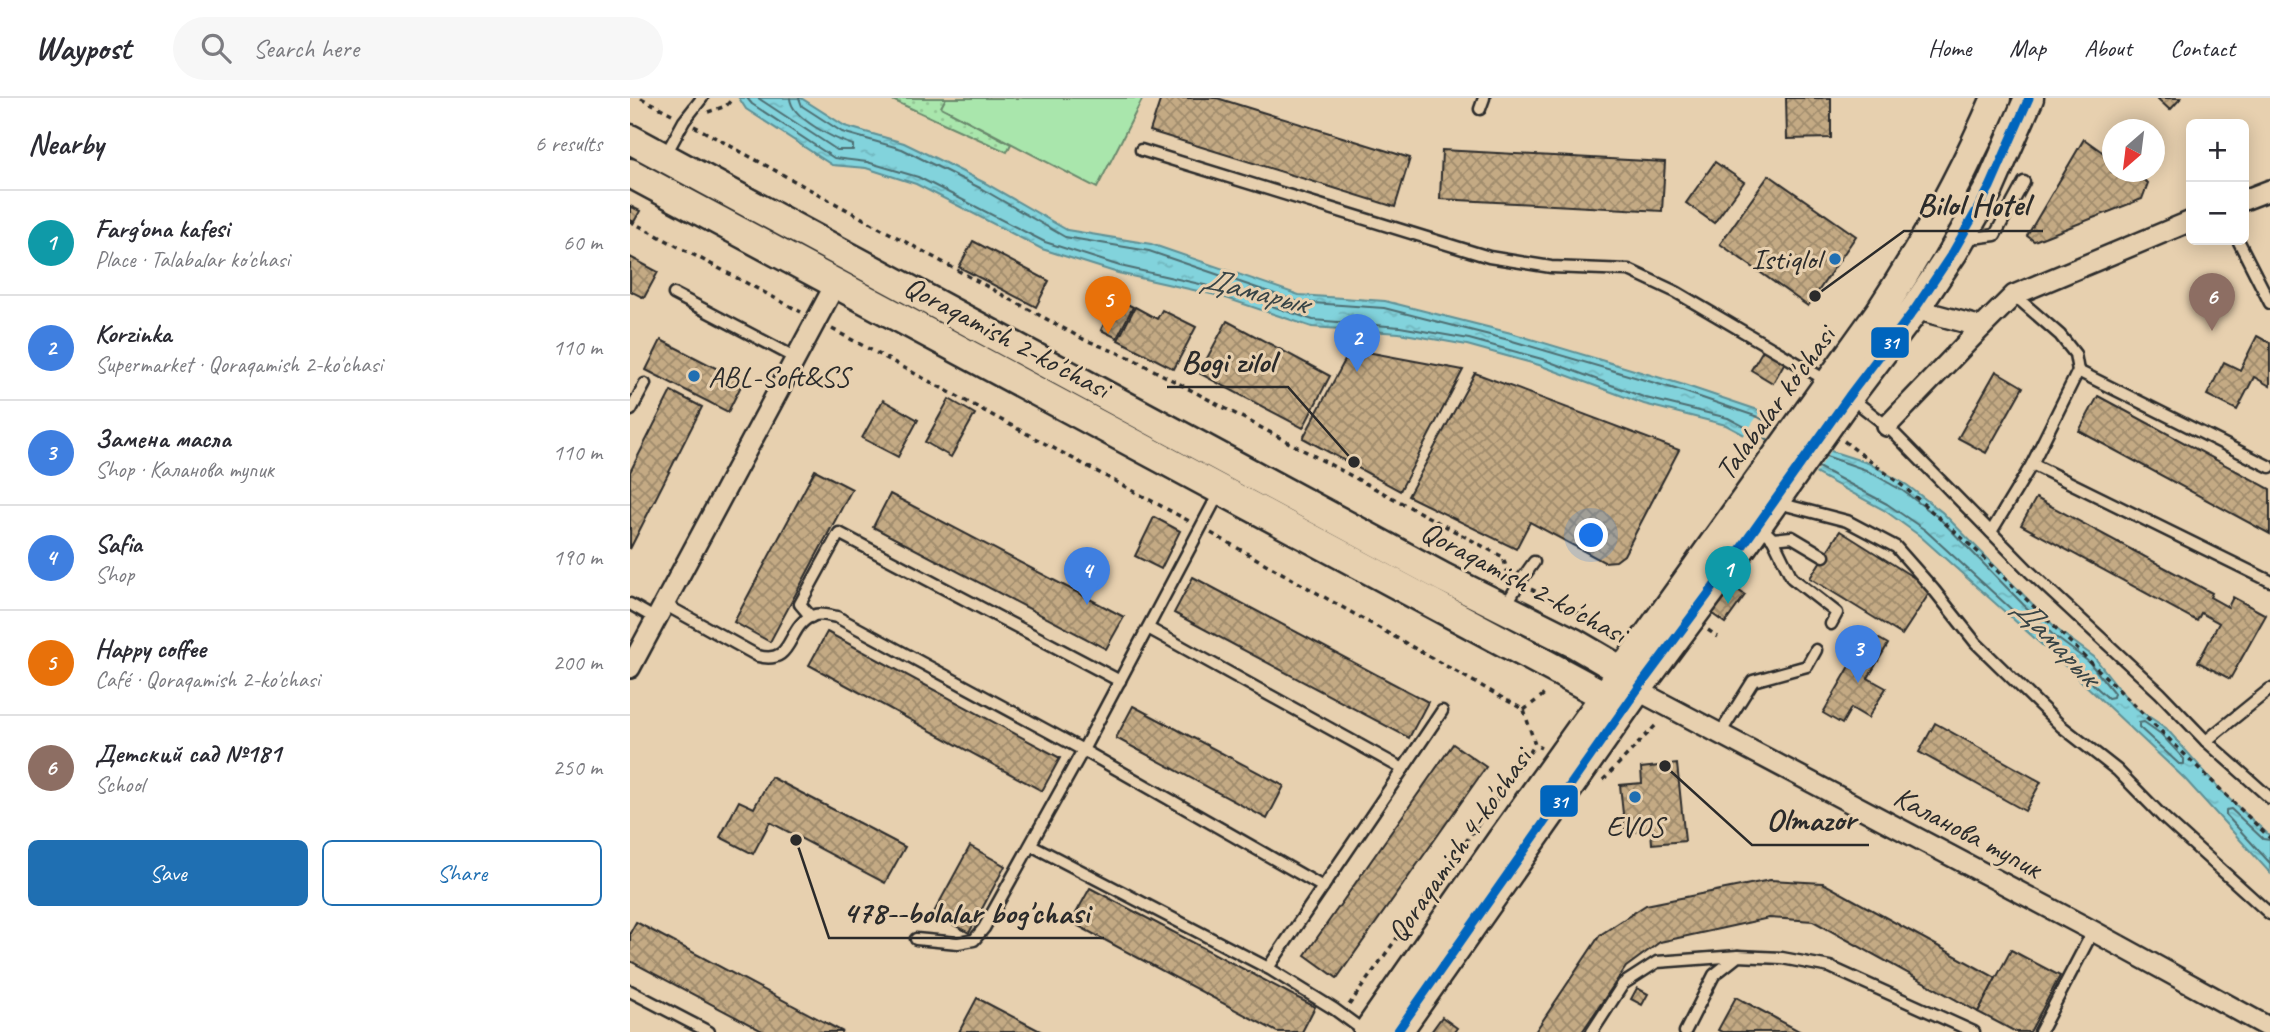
<!DOCTYPE html>
<html lang="en">
<head>
<meta charset="utf-8">
<style>
	:root { --surface:#fff; --page:#f7f7f7; --text:#2b2b33; --muted:#7c7c81; --line:#e1e1e2; --accent:#1f6fb2 }
	body { margin:0; font-family:Caveat,sans-serif; background:var(--page); color:var(--text) }
	.controls { position:absolute; right:21px; top:21px; display:grid; overflow:hidden; border-radius:10px; box-shadow:0 4px 18px #0003 }
	.controls button { width:63px; height:63px; display:grid; place-items:center; padding:0; border:0; border-bottom:2px solid var(--line); background:var(--surface); color:var(--text); font:35px sans-serif }
	.compass { position:absolute; left:1472px; top:21px; width:63px; height:63px; border-radius:50%; background:var(--surface); box-shadow:0 4px 18px #0003; rotate:208deg }
	.you { position:absolute; left:962px; top:438px; width:24px; height:24px; margin:-18px; border:5px solid #fff; border-radius:50%; background:#1a73e8; box-shadow:0 0 0 10px #1a73e833 }
	.badge { display:grid; place-items:center; width:46px; height:46px; border-radius:50%; background:var(--accent); color:#fff; font-size:23px; font-weight:700 }
	.pin { position:absolute; translate:-50% -58px; filter:drop-shadow(0 2px 4px #0008) }
	.pin::after { content:''; position:absolute; top:37px; width:24px; height:21px; background:inherit; clip-path:polygon(0 0,100% 0,50% 100%) }
	.list { margin:0; padding:0; list-style:none }
	h2 { display:flex; justify-content:space-between; align-items:center; height:91px; margin:0; padding:0 28px; font-size:30px }
	h2 small { font-size:23px; font-weight:400; color:var(--muted) }
	.list li { display:grid; grid-template-columns:46px 1fr auto; gap:21px; align-items:center; box-sizing:border-box; height:105px; padding:0 28px; border-top:2px solid var(--line) }
	.list b { display:block; font-size:26px; white-space:nowrap }
	.list p { margin:0; font-size:23px; white-space:nowrap; color:var(--muted) }
	.list em { font-size:23px; font-style:normal; color:var(--muted) }
	.actions { display:flex; gap:14px; padding:21px 28px }
	.actions a { flex:1; padding:16px 0; border:2px solid var(--accent); border-radius:10px; text-align:center; font-size:24px; color:var(--accent) }
	.actions .main { background:var(--accent); color:#fff }
	.icon { flex:none; width:38px; height:38px; fill:none; stroke:currentColor; stroke-width:2; stroke-linecap:round; stroke-linejoin:round }
	.map { position:relative; flex:none; width:1640px; height:934px; overflow:hidden }
	header { display:flex; align-items:center; gap:42px; box-sizing:border-box; height:98px; padding:0 35px; background:var(--surface); border-bottom:2px solid var(--line) }
	header strong { font-size:33px }
	nav { display:flex; gap:38px; margin-inline-start:auto; font-size:24px }
	.search { width:490px; height:63px; background:var(--page); display:flex; align-items:center; gap:18px; box-sizing:border-box; padding:0 24px; border-radius:38px; color:var(--muted); font-size:26px }
	main { display:flex }
	aside { flex:1; background:var(--surface) }
	.map>svg:first-child { display:block }
</style>
</head>
<body>
<header>
<strong>Waypost</strong>
<div class="search"><svg class="icon" aria-label="search" viewBox="0 0 24 24"><circle cx="10" cy="10" r="6"/><path d="M15 15l6 6"/></svg>Search here</div>
<nav><a>Home</a><a>Map</a><a>About</a><a>Contact</a></nav>
</header>
<main>
<aside>
<h2>Nearby<small>6 results</small></h2>
<ul class="list">
<li><span class="badge" style="background:#0f9aa8">1</span><div><b>Farg‘ona kafesi</b><p>Place · Talabalar ko'chasi</p></div><em>60 m</em></li>
<li><span class="badge" style="background:#3f7fe0">2</span><div><b>Korzinka</b><p>Supermarket · Qoraqamish 2-ko'chasi</p></div><em>110 m</em></li>
<li><span class="badge" style="background:#3f7fe0">3</span><div><b>Замена масла</b><p>Shop · Каланова тупик</p></div><em>110 m</em></li>
<li><span class="badge" style="background:#3f7fe0">4</span><div><b>Safia</b><p>Shop</p></div><em>190 m</em></li>
<li><span class="badge" style="background:#e8710a">5</span><div><b>Happy coffee</b><p>Café · Qoraqamish 2-ko'chasi</p></div><em>200 m</em></li>
<li><span class="badge" style="background:#8d6e63">6</span><div><b>Детский сад №181</b><p>School</p></div><em>250 m</em></li>
</ul>
<div class="actions"><a class="main">Save</a><a>Share</a></div>
</aside>
<div class="map">
<svg width="1640" height="934" viewBox="0 0 1640 934">
	<defs>
		<pattern id="grass-dots" width="8" height="8" patternUnits="userSpaceOnUse" patternTransform="scale(1.75)"><rect width="8" height="8" fill="#a9e6ac"/><path d="M2 2h.1M6 6h.1" fill="none" stroke="#92c594" stroke-width="1.8" stroke-linecap="round"/></pattern>
		<pattern id="water-ripples" width="26" height="14" patternUnits="userSpaceOnUse" patternTransform="scale(1.75)"><rect width="26" height="14" fill="#82d3dc"/><path d="M2 4q2-2 4 0t4 0M15 11q2-2 4 0t4 0" fill="none" stroke="#70b5bd"/></pattern>
		<pattern id="building-cross-hatch" width="8" height="8" patternUnits="userSpaceOnUse" patternTransform="scale(1.75)"><rect width="8" height="8" fill="#c4aa84"/><path d="M0 0l8 8M0 8l8-8" fill="none" stroke="#9f8b6c"/></pattern>
	</defs>
	<rect width="100%" height="100%" fill="#e7d0af"/>
	<filter id="ink" filterUnits="userSpaceOnUse"><feTurbulence type="fractalNoise" baseFrequency=".0143" numOctaves="2"/><feDisplacementMap in="SourceGraphic" scale="14" xChannelSelector="R" yChannelSelector="G"/><feConvolveMatrix kernelMatrix="1 2 1 2 8 2 1 2 1" color-interpolation-filters="sRGB"/></filter>
	<g filter="url(#ink)">
		<path fill="url(#grass-dots)" stroke="#6a886c" stroke-width="2" d="M258,0C278,0 298,0 316,0L312,9L381,46L377,54Z"/>
		<path fill="#a9e6ac" stroke="#6a886c" stroke-width="2" d="M316,0H513L467,90L311,9Z"/>
		<path fill="url(#water-ripples)" stroke="#5f9095" stroke-width="2" d="M109,0H171L215,28L274,45L309,62L355,85L437,132L521,146L669,197L755,203L881,235L1054,287L1131,313L1201,353L1238,365L1277,387L1312,414L1428,532L1464,559L1503,608L1536,630L1596,698L1640,738V775L1555,681L1431,564L1290,438L1254,412L1096,327L1014,306L909,267L837,247L769,235L682,229L590,198L488,175L412,151L286,86L236,70L202,67L116,11Z"/>
		<path fill="#e7d0af" d="M1133,310L1203,350L1183,379L1112,340Z"/>
		<g fill="none" stroke-linecap="round" stroke-linejoin="round">
			<g stroke="#4e6e72" stroke-width="2">
				<path d="M117,0L122,6L204,60L237,64L288,79L415,144L490,168L592,191L683,222L770,229L839,241L912,261L1016,300L1098,320L1139,342"/>
				<path d="M128,0L207,52H223V47C204,41 161,20 160,0"/>
				<path d="M169,0L172,8L212,34L272,51L352,91L435,139L519,153L668,204L754,210L879,242L1052,293L1128,319L1147,330"/>
				<path d="M1188,369L1257,406L1295,432L1478,600L1483,599L1484,595L1459,564L1423,537L1308,419L1273,393L1236,372L1196,358"/>
				<path d="M1514,624L1531,636L1554,661V666H1549L1509,629V625Z"/>
				<path d="M1640,742L1633,741L1601,711L1596,712V717L1640,765"/>
			</g>
		</g>
		<g fill="url(#building-cross-hatch)" stroke="#2b2b2b" stroke-width="2">
			<path d="M531,0H587L780,60L765,109L520,33Z"/>
			<path d="M1156,0H1201V40L1157,41Z"/>
			<path d="M1527,0H1551L1540,12Z"/>
			<path d="M1454,41L1482,61V74H1501L1518,85L1512,101L1404,143L1397,138Z"/>
			<path d="M812,52L1035,64L1032,113L810,101Z"/>
			<path d="M1085,64L1114,84L1084,125L1056,105Z"/>
			<path d="M1139,77L1226,138L1178,208L1090,146Z"/>
			<path d="M0,108L10,113L4,124L0,122Z"/>
			<path d="M343,143L419,183L406,209L329,169Z"/>
			<path d="M0,159L28,174L14,200L0,193Z"/>
			<path d="M487,201L503,209L487,240L471,232Z"/>
			<path d="M505,209L527,221L532,212L566,229L544,271L488,242Z"/>
			<path d="M597,223L700,278L673,330L569,275Z"/>
			<path d="M1627,238L1640,245V288L1624,279L1607,312L1577,297L1594,264L1610,272Z"/>
			<path d="M31,242L113,284L98,314L16,272Z"/>
			<path d="M721,251L833,272L770,393L673,340Z"/>
			<path d="M1133,252L1155,264L1143,285L1121,272Z"/>
			<path d="M1366,273L1393,289L1356,355L1328,340Z"/>
			<path d="M845,275L1049,352L994,457L986,463L974,464L900,424L886,451L778,398Z"/>
			<path d="M41,293L72,309L0,451V374Z"/>
			<path d="M1468,298L1640,391V436L1449,333Z"/>
			<path d="M319,301L345,316L321,359L295,344Z"/>
			<path d="M253,302L288,322L268,359L232,340Z"/>
			<path d="M185,372L222,391L140,544L104,524Z"/>
			<path d="M260,396L494,519L476,551L243,429Z"/>
			<path d="M1406,400L1582,495L1580,499L1598,509L1603,499L1636,517L1600,581L1568,564L1589,525L1571,515L1567,523L1391,427Z"/>
			<path d="M524,419L550,433L531,471L505,458Z"/>
			<path d="M1210,433L1302,491L1272,537L1180,480Z"/>
			<path d="M563,479L798,604L779,640L544,515Z"/>
			<path d="M1101,487L1115,497L1095,525L1081,515Z"/>
			<path d="M197,534L430,660L412,693L179,567Z"/>
			<path d="M1239,535L1258,546L1238,580L1256,590L1238,620L1221,610L1212,626L1193,615Z"/>
			<path d="M503,608L654,688L637,721L486,640Z"/>
			<path d="M1305,625L1411,684L1395,713L1289,654Z"/>
			<path d="M823,646L856,669L707,880L675,857Z"/>
			<path d="M1047,666L1055,743L1022,746L1021,732L995,735L990,687L1012,685L1011,670Z"/>
			<path d="M141,679L275,749L255,785L140,724L123,756L90,739L109,703L124,710Z"/>
			<path d="M340,748L375,768L339,835L303,816Z"/>
			<path d="M1140,782L1193,785L1366,880L1348,914L1183,823L1139,820L1030,844L996,869L952,934H905L970,837L1016,807Z"/>
			<path d="M460,790L685,909L672,934H647L441,824Z"/>
			<path d="M6,824L213,934H134L0,863V835Z"/>
			<path d="M1381,852L1430,878L1400,934H1386L1348,914Z"/>
			<path d="M1007,890L1018,896L1012,907L1001,901Z"/>
			<path d="M1106,899L1171,934H1092L1088,932Z"/>
			<path d="M347,900L412,934H329Z"/>
			<path d="M812,919L827,930L824,934H801Z"/>
		</g>
		<g fill="none" stroke-linecap="round" stroke-linejoin="round">
			<defs>
				<g id="service">
					<path d="M850,11L854,0"/>
					<path d="M511,52L859,159L921,169L999,172L1046,194L1199,284"/>
					<path d="M36,56L54,23L72,0"/>
					<path d="M1335,141L1365,137L1394,84"/>
					<path d="M1608,142L1640,205"/>
					<path d="M44,196L166,260"/>
					<path d="M1384,197L1430,237L1445,256L1448,273"/>
					<path d="M1221,300L1257,328L1400,474L1530,595L1576,643L1640,700"/>
					<path d="M1,312L15,286"/>
					<path d="M1402,366L1640,483"/>
					<path d="M1148,405L1217,423L1266,449L1304,492L1346,545L1431,628L1487,672L1533,719L1640,816"/>
					<path d="M1131,429L1143,441L1162,480L1207,515L1201,526"/>
					<path d="M1361,434L1402,366L1448,273L1640,369"/>
					<path d="M1143,441L1162,439L1194,458"/>
					<path d="M0,506L26,521"/>
					<path d="M34,506L128,558C166,568 155,526 185,517C191,515 200,518 207,519L453,652L589,395"/>
					<path d="M876,507L889,485L904,464"/>
					<path d="M181,519L170,506L209,435L490,583"/>
					<path d="M518,530L773,671L812,613"/>
					<path d="M1089,637L1123,583L1177,568L1186,552"/>
					<path d="M1576,643L1640,591"/>
					<path d="M401,747L638,870L773,671"/>
					<path d="M286,841L328,845L344,842L354,830L453,652L693,789"/>
					<path d="M638,870L704,911L734,933"/>
					<path d="M0,893L79,934"/>
					<path d="M962,934L993,886L1027,864L1108,858"/>
					<path d="M1055,934L1084,877L1108,858L1152,860L1200,869L1344,934"/>
					<path d="M1410,934L1463,833"/>
				</g>
				<g id="minor">
					<path d="M1614,102L1640,92"/>
					<path d="M1285,211L1352,229L1384,197L1561,123"/>
					<path d="M1257,328L1352,229"/>
					<path d="M0,570L206,185"/>
					<path d="M1007,592L1463,833L1640,930"/>
				</g>
				<g id="secondary">
					<path d="M0,41L814,480L944,545L992,573L1007,592"/>
					<path d="M0,75L975,598L1007,592"/>
					<path d="M738,934L871,743L1250,214C1295,146 1334,75 1366,0"/>
					<path d="M767,934L1007,592L1082,491L1219,298L1285,211L1323,154L1360,89L1399,0"/>
				</g>
			</defs>
			<use href="#service" stroke="#2b2b2b" stroke-width="15"/>
			<use href="#minor" stroke="#2b2b2b" stroke-width="24"/>
			<use href="#secondary" stroke="#2b2b2b" stroke-width="33"/>
			<g stroke="#2b2b2b" stroke-width="3.5" stroke-dasharray="5 5" stroke-linecap="butt">
				<path d="M11,0L42,16"/>
				<path d="M78,14L96,8L103,0"/>
				<path d="M64,28L453,241L501,260L873,459L879,479"/>
				<path d="M0,123L171,214"/>
				<path d="M202,231L559,423"/>
				<path d="M1214,343L1274,389L1348,454L1640,740"/>
				<path d="M581,435L894,612L905,647L911,650"/>
				<path d="M901,491L958,520"/>
				<path d="M1078,532L1088,539"/>
				<path d="M894,612L917,594"/>
				<path d="M973,682L1027,626"/>
				<path d="M719,907L905,647"/>
			</g>
			<use href="#service" stroke="#e7d0af" stroke-width="10"/>
			<use href="#minor" stroke="#e7d0af" stroke-width="19"/>
			<use href="#secondary" stroke="#e7d0af" stroke-width="28"/>
			<defs>
				<path id="bus-1" d="M767,934L1007,592L1082,491L1219,298L1285,211L1323,154L1360,89L1399,0"/>
			</defs>
			<use href="#bus-1" stroke="#e7d0af" stroke-width="14"/>
			<use href="#bus-1" stroke="#0065bd" stroke-width="9"/>
		</g>
	</g>
	<g fill="#1f6fb2" stroke="#e7d0af" stroke-width="2.5">
		<circle cx="1205" cy="161" r="7"/>
		<circle cx="64" cy="278" r="7"/>
		<circle cx="1005" cy="699" r="7"/>
	</g>
	<g text-anchor="middle" stroke-width="6" stroke-linejoin="round" paint-order="stroke">
		<g font-size="30" fill="#2b2b2b" stroke="#e7d0af" text-anchor="end">
			<text x="1191" y="171">Istiqlol</text>
			<text x="78" y="288" text-anchor="start">ABL-Soft&amp;SS</text>
			<text x="1005" y="738" text-anchor="middle">EVOS</text>
		</g>
		<g font-size="30" fill="#2b2b2b" stroke="#e7d0af">
			<text transform="translate(377 239) rotate(28)" y="10">Qoraqamish 2-ko'chasi</text>
			<text transform="translate(1145 305) rotate(-54)" y="10">Talabalar ko'chasi</text>
			<text transform="translate(894 484) rotate(28)" y="10">Qoraqamish 2-ko'chasi</text>
			<text transform="translate(1338 734) rotate(28)" y="10">Каланова тупик</text>
			<text transform="translate(829 747) rotate(-55)" y="10">Qoraqamish 4-ko'chasi</text>
		</g>
		<g font-size="32" font-style="italic" fill="#384446" stroke="#e7d0af">
			<text transform="translate(625 192) rotate(14)" y="11">Дамарык</text>
			<text transform="translate(1427 543) rotate(46)" y="11">Дамарык</text>
		</g>
	</g>
	<path fill="none" stroke="#2b2b2b" stroke-width="2.5" d="M1185 198L1274 133H1413M724 364L658 289H537M1035 668L1122 747H1239M166 742L199 840H474"/>
	<g fill="#2b2b2b" stroke="#e7d0af" stroke-width="2.5">
		<circle cx="1185" cy="198" r="7"/>
		<circle cx="724" cy="364" r="7"/>
		<circle cx="1035" cy="668" r="7"/>
		<circle cx="166" cy="742" r="7"/>
	</g>
	<g font-size="32" text-anchor="middle" font-weight="bold" fill="#2b2b2b" stroke="#e7d0af" stroke-width="6" stroke-linejoin="round" paint-order="stroke">
		<text x="1343" y="117">Bilol Hotel</text>
		<text x="598" y="274">Bogi zilol</text>
		<text x="1181" y="732">Olmazor</text>
		<text x="336" y="825">478--bolalar bog'chasi</text>
	</g>
	<g stroke="#e7d0af" stroke-width="2.5">
		<rect x="1240" y="228" width="40" height="33" rx="7" fill="#0065bd"/>
		<rect x="909" y="686" width="40" height="34" rx="7" fill="#0065bd"/>
	</g>
	<g font-size="19" text-anchor="middle" font-weight="bold" fill="#fff">
		<text x="1260" y="251">31</text>
		<text x="929" y="710">31</text>
	</g>
</svg>
<div class="controls">
<button>+</button>
<button>−</button>
</div>
<svg class="compass" viewBox="-18 -18 36 36"><path d="M0-13l5 13h-10z" fill="#e53935"/><path d="M0 13l5-13h-10z" fill="#7c7c81"/></svg>
<div class="you"></div>
<div class="pin badge" style="left:1098px;top:506px;background:#0f9aa8">1</div>
<div class="pin badge" style="left:727px;top:274px;background:#3f7fe0">2</div>
<div class="pin badge" style="left:1228px;top:585px;background:#3f7fe0">3</div>
<div class="pin badge" style="left:457px;top:507px;background:#3f7fe0">4</div>
<div class="pin badge" style="left:478px;top:236px;background:#e8710a">5</div>
<div class="pin badge" style="left:1582px;top:233px;background:#8d6e63">6</div>
</div>
</main>
</body>
</html>
